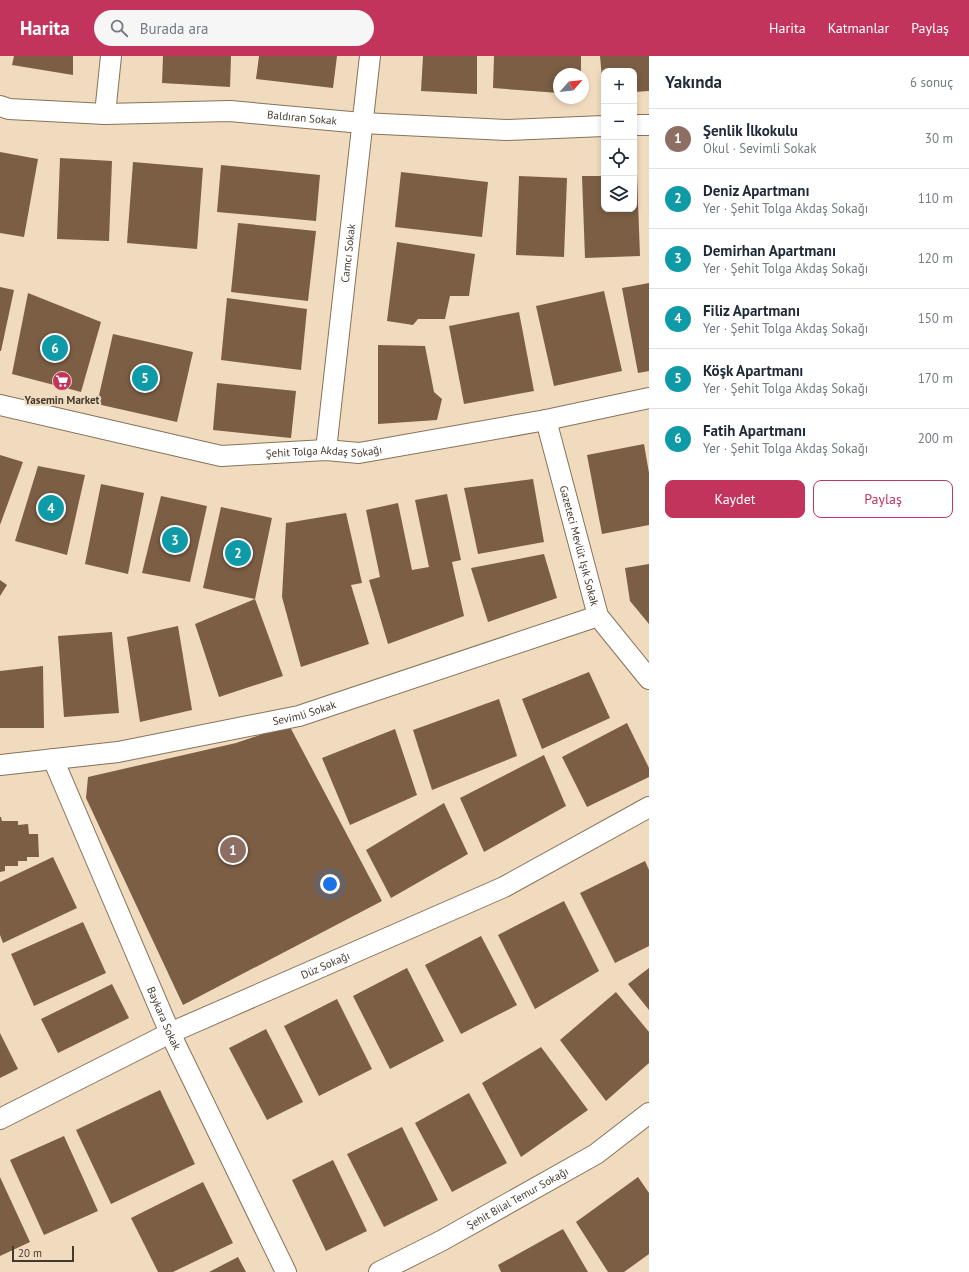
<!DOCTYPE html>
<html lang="tr">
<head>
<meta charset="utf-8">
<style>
	:root { --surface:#fff; --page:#f6f6f7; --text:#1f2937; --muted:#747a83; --line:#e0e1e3; --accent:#c3345d }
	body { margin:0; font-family:"PT Sans",sans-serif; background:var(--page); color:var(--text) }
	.controls { position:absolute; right:12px; top:12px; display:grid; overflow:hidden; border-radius:8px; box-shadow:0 2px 6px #0003 }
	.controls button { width:36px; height:36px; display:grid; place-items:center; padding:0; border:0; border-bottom:1px solid var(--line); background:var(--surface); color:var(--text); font:20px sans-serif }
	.compass { position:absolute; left:553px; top:12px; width:36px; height:36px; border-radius:50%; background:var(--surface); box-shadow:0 2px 6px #0003; rotate:63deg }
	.scale { position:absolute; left:12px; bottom:10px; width:62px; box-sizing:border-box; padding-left:4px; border:2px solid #433a2f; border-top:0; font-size:11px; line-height:14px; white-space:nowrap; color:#433a2f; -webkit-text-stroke:3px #f1dbbf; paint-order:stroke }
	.you { position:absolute; left:330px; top:828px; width:14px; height:14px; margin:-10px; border:3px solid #fff; border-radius:50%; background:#1a73e8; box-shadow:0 0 0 6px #1a73e833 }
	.badge { display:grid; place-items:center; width:26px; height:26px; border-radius:50%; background:var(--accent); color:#fff; font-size:13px; font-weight:700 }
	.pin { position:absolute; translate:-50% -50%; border:2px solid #fff; box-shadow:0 1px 4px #0006 }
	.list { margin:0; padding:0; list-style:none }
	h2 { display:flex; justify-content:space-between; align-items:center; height:52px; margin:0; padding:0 16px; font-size:17px }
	h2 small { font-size:13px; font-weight:400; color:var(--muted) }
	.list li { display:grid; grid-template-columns:26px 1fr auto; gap:12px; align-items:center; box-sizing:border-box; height:60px; padding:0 16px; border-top:1px solid var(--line) }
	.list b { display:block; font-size:15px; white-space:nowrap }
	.list p { margin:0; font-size:13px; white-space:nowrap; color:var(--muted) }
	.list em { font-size:13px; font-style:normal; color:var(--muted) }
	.actions { display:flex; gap:8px; padding:12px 16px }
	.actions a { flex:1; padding:9px 0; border:1px solid var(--accent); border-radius:8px; text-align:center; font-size:14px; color:var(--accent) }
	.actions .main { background:var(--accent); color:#fff }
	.icon { flex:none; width:22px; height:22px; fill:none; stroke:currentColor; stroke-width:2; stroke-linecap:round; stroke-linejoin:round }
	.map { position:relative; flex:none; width:649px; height:1216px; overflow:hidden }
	header { display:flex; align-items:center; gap:24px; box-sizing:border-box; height:56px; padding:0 20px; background:var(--accent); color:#fff }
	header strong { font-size:19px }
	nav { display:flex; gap:22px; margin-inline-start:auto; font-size:14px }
	.search { width:280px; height:36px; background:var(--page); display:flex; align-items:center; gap:10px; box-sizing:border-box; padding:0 14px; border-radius:22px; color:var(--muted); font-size:15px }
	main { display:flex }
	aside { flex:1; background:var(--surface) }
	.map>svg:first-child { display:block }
</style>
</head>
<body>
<header>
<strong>Harita</strong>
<div class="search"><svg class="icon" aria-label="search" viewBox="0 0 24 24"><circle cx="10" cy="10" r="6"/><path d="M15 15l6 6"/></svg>Burada ara</div>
<nav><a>Harita</a><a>Katmanlar</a><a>Paylaş</a></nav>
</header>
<main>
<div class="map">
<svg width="649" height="1216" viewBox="0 0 649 1216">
	<rect width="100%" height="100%" fill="#f1dbbf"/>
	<g fill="#7c5e45">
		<path d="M14,0H73V19L12,9Z"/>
		<path d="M163,0H231L230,31L162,27Z"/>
		<path d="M259,0H337L333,32L256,23Z"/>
		<path d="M423,0H477V38L421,35Z"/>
		<path d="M494,0H581V18H559V37L493,32Z"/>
		<path d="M600,0H649V35L634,36V15H604V34H603Z"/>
		<path d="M0,96L38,103L24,181L0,177Z"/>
		<path d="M60,102L112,105L109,185L57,183Z"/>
		<path d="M133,106L203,112L197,193L127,187Z"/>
		<path d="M221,109L320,119L316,165L217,156Z"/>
		<path d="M401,116L488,126L482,181L395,171Z"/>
		<path d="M634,119H637L640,200L585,202L582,120H604V153H634Z"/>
		<path d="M519,120L567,122L564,201L516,199Z"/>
		<path d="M238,167L316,175L308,245L231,236Z"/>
		<path d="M397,186L475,198L469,240H450L445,263H418L413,269L387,265Z"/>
		<path d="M649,227V315L638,317L622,232Z"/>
		<path d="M0,231L14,234L1,295H0Z"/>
		<path d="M604,235L622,315L554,330L536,250Z"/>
		<path d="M28,237L101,266L81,336L12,318Z"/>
		<path d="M227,242L307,253L301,314L221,304Z"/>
		<path d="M519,256L534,335L464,348L449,270Z"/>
		<path d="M113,278L193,296L177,366L97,348Z"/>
		<path d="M378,289L425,290L434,336L442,343L437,364L378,368Z"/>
		<path d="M217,327L296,335L291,382L213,374Z"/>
		<path d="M644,388L649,417V469L602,478L587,399Z"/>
		<path d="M0,399L23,406L0,469Z"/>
		<path d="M38,410L85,419L67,499L15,485Z"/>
		<path d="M533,423L544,486L478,498L464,432Z"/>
		<path d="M101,428L144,437L128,518L85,508Z"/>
		<path d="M447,438L461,504L452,506L464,560L388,588L369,524L380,521L366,454L398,447L412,514L429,511L415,444Z"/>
		<path d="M161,440L207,450L190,526L142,517Z"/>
		<path d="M221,451L272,462L255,543L283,620L219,641L195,568L255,543L203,532Z"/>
		<path d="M346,457L362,527L351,529L369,588L301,611L282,541L286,467Z"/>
		<path d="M544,498L557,542L488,566L471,512Z"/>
		<path d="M649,508V568L630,545L625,512Z"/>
		<path d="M0,524L7,529L0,540Z"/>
		<path d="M178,570L192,654L140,666L127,581Z"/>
		<path d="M112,576L119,657L64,661L58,580Z"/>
		<path d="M43,610L44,672H0V615Z"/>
		<path d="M589,616L610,662L542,693L522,643Z"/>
		<path d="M499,643L517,700L432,734L413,674Z"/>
		<path d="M627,667L649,712V721L587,751L562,701Z"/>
		<path d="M289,669L382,845L183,949L86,742L88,721L236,687Z"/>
		<path d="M395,673L417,739L350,769L322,702Z"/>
		<path d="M544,699L566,750L484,796L460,742Z"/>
		<path d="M444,747L468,798L391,842L366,794Z"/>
		<path d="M0,761H1L2,765H18V769L28,768L29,778H38L39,801H27V805H18V810H5V815L0,816Z"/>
		<path d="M53,801L77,852L3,887L0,879V826Z"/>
		<path d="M645,805L649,814V890L615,907L580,837Z"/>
		<path d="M564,845L599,915L535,953L498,879Z"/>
		<path d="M83,866L106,917L34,950L11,898Z"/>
		<path d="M481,880L517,949L461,978L425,909Z"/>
		<path d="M407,912L444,985L390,1013L353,940Z"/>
		<path d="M649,912V954L628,928Z"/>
		<path d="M112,928L129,962L58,997L41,963Z"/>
		<path d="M616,936L649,976V1007L606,1045L560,984Z"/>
		<path d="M337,943L372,1013L319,1040L284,970Z"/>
		<path d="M266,973L303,1046L267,1064L229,992Z"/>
		<path d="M0,977L18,1013L0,1022Z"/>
		<path d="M541,991L588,1054L521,1101L482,1027Z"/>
		<path d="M160,1034L195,1108L111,1148L76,1074Z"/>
		<path d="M469,1037L507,1107L452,1136L415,1067Z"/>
		<path d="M402,1071L438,1144L384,1171L347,1098Z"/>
		<path d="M64,1080L98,1155L44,1179L10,1104Z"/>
		<path d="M333,1104L367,1175L326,1195L292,1124Z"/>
		<path d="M0,1121L30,1186L0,1200Z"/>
		<path d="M638,1121L649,1137V1198L624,1216H608L576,1166Z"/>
		<path d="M203,1126L233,1187L173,1216H158L131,1162Z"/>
		<path d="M563,1173L588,1216H501L498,1209Z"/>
		<path d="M238,1201L246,1216H209Z"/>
	</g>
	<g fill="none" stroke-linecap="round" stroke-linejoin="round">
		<defs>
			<g id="minor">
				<path id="s1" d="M0,50L9,53L105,58L230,55L362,67L506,74L604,70"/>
				<path d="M105,58L111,0"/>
				<path d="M634,69H649"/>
				<path id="s2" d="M0,349L221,400L326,394L359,397L546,364L649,342"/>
				<path id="s3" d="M546,364L598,560L649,623"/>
				<path id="s4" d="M326,394L370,0"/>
				<path id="s5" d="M53,703L170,977L286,1216"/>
				<path id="s6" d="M0,709L118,696L299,660L598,560"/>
				<path id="s7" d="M0,1063L170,977L504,831L649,751"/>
				<path id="s8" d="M379,1216L441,1185L596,1098L649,1057"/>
			</g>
		</defs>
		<use href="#minor" stroke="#87735a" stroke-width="22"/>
		<use href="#minor" stroke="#fff" stroke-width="20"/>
	</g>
	<defs>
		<symbol id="supermarket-disc" viewBox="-11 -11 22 22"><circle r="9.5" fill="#c3345d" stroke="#f1dbbf"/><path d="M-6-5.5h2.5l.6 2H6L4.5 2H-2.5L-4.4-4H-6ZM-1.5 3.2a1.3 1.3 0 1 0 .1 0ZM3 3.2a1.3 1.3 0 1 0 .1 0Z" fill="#fff"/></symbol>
	</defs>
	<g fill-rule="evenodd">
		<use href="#supermarket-disc" x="51" y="314" width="22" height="22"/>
	</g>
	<g text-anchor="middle" stroke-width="4" stroke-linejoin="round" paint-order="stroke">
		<g font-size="11" fill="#433a2f" stroke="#f1dbbf">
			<text dy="4" stroke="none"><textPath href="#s1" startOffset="303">Baldıran Sokak</textPath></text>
			<text dy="4" stroke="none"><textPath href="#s4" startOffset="198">Camcı Sokak</textPath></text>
			<text dy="4" stroke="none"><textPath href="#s2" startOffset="330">Şehit Tolga Akdaş Sokağı</textPath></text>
			<text dy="4" stroke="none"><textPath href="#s3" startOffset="130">Gazeteci Mevlüt Işık Sokak</textPath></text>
			<text dy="4" stroke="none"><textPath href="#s6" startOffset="309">Sevimli Sokak</textPath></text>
			<text dy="4" stroke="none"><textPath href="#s7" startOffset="360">Düz Sokağı</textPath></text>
			<text dy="4" stroke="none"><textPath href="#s5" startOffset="282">Baykara Sokak</textPath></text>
			<text dy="4" stroke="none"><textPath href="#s8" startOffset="157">Şehit Bilal Temur Sokağı</textPath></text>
		</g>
		<g font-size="11" font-weight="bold" fill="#433a2f" stroke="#f1dbbf">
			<text x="62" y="348">Yasemin Market</text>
		</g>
	</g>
</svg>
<div class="controls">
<button>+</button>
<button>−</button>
<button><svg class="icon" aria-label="locate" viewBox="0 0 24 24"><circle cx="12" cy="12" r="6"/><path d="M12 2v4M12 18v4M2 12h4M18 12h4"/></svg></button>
<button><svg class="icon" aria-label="layers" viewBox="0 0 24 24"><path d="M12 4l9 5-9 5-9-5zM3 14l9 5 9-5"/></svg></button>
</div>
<svg class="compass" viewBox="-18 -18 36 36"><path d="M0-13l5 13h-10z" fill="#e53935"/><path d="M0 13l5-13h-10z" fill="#747a83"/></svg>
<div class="scale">20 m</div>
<div class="you"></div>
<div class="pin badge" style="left:233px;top:794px;background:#8d6e63">1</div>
<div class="pin badge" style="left:238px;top:497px;background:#0f9aa8">2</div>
<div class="pin badge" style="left:175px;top:484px;background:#0f9aa8">3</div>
<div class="pin badge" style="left:51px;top:452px;background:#0f9aa8">4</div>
<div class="pin badge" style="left:145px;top:322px;background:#0f9aa8">5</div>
<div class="pin badge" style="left:55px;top:292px;background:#0f9aa8">6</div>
</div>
<aside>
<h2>Yakında<small>6 sonuç</small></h2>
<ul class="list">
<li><span class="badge" style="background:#8d6e63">1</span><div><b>Şenlik İlkokulu</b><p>Okul · Sevimli Sokak</p></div><em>30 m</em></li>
<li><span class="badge" style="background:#0f9aa8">2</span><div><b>Deniz Apartmanı</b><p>Yer · Şehit Tolga Akdaş Sokağı</p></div><em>110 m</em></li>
<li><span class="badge" style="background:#0f9aa8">3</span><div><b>Demirhan Apartmanı</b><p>Yer · Şehit Tolga Akdaş Sokağı</p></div><em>120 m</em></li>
<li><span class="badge" style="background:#0f9aa8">4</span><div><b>Filiz Apartmanı</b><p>Yer · Şehit Tolga Akdaş Sokağı</p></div><em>150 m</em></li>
<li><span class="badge" style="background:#0f9aa8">5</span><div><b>Köşk Apartmanı</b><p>Yer · Şehit Tolga Akdaş Sokağı</p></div><em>170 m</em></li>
<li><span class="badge" style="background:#0f9aa8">6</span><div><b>Fatih Apartmanı</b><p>Yer · Şehit Tolga Akdaş Sokağı</p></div><em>200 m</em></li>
</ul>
<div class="actions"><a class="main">Kaydet</a><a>Paylaş</a></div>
</aside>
</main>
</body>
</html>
